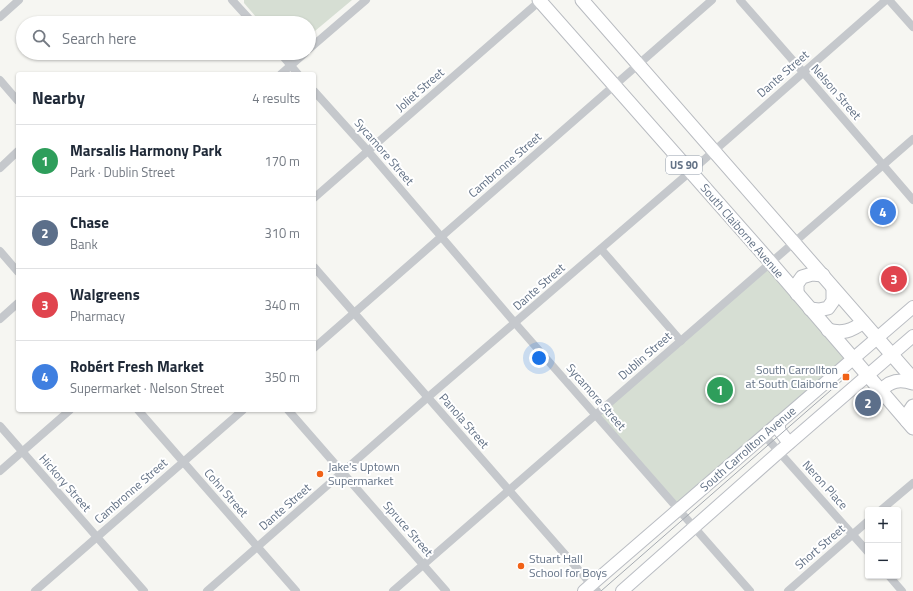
<!DOCTYPE html>
<html lang="en">
<head>
<meta charset="utf-8">
<style>
	:root { --surface:#fff; --page:#f6f6f7; --text:#1f2937; --muted:#747a83; --line:#e0e1e3; --accent:#f16217 }
	body { margin:0; font-family:"Titillium Web",sans-serif; background:var(--page); color:var(--text) }
	.controls { position:absolute; right:12px; bottom:12px; display:grid; overflow:hidden; border-radius:4px; box-shadow:0 1px 3px #0004 }
	.controls button { width:36px; height:36px; display:grid; place-items:center; padding:0; border:0; border-bottom:1px solid var(--line); background:var(--surface); color:var(--text); font:20px sans-serif }
	.you { position:absolute; left:539px; top:358px; width:14px; height:14px; margin:-10px; border:3px solid #fff; border-radius:50%; background:#1a73e8; box-shadow:0 0 0 6px #1a73e833 }
	.badge { display:grid; place-items:center; width:26px; height:26px; border-radius:50%; background:var(--accent); color:#fff; font-size:13px; font-weight:700 }
	.pin { position:absolute; translate:-50% -50%; border:2px solid #fff; box-shadow:0 1px 4px #0006 }
	.list { margin:0; padding:0; list-style:none }
	h2 { display:flex; justify-content:space-between; align-items:center; height:52px; margin:0; padding:0 16px; font-size:17px }
	h2 small { font-size:13px; font-weight:400; color:var(--muted) }
	.list li { display:grid; grid-template-columns:26px 1fr auto; gap:12px; align-items:center; box-sizing:border-box; height:72px; padding:0 16px; border-top:1px solid var(--line) }
	.list b { display:block; font-size:15px; white-space:nowrap }
	.list p { margin:0; font-size:13px; white-space:nowrap; color:var(--muted) }
	.list em { font-size:13px; font-style:normal; color:var(--muted) }
	.icon { flex:none; width:22px; height:22px; fill:none; stroke:currentColor; stroke-width:2; stroke-linecap:round; stroke-linejoin:round }
	.map { position:relative; flex:none; width:913px; height:591px; overflow:hidden }
	.search { position:absolute; background:var(--surface); box-shadow:0 1px 3px #0004; left:16px; top:16px; width:300px; height:44px; display:flex; align-items:center; gap:10px; box-sizing:border-box; padding:0 14px; border-radius:22px; color:var(--muted); font-size:15px }
	.panel { position:absolute; background:var(--surface); box-shadow:0 1px 3px #0004; left:16px; top:72px; width:300px; height:340px; border-radius:4px }
	.map>svg:first-child { display:block }
</style>
</head>
<body>
<div class="map">
<svg width="913" height="591" viewBox="0 0 913 591">
	<rect width="100%" height="100%" fill="#f6f6f2"/>
	<g fill="#d6ded3">
		<path d="M244,0H352L309,36V23H261L244,3Z"/>
		<path d="M771,263L853,358L678,509L595,415Z"/>
	</g>
	<g fill="none" stroke-linecap="round" stroke-linejoin="round">
		<defs>
			<g id="secondary">
				<path d="M779,422V430L789,443"/>
				<path d="M584,591L913,307"/>
				<path d="M622,591L779,452L913,336"/>
			</g>
			<g id="primary">
				<path d="M539,0L765,256L913,428"/>
				<path d="M582,0L913,379"/>
				<path d="M797,294V284L802,277L812,274L823,275"/>
				<path d="M810,309L819,310L828,308L833,301V288"/>
				<path d="M828,330C842,334 852,331 863,322"/>
				<path d="M881,391C890,380 900,379 913,383"/>
				<path d="M907,421L909,412L913,406"/>
			</g>
		</defs>
		<use href="#secondary" stroke="#babdc3" stroke-width="14"/>
		<use href="#primary" stroke="#b8bbc0" stroke-width="15"/>
		<g stroke="#c5c8cc" stroke-width="8">
			<path d="M232,0L253,23"/>
			<path d="M740,0L803,72L913,200"/>
			<path d="M889,0L913,27"/>
			<path d="M0,17L19,0"/>
			<path d="M309,49L366,0"/>
			<path d="M280,53L298,74"/>
			<path d="M281,74L305,53"/>
			<path d="M0,80L18,101"/>
			<path d="M314,91L368,151L515,323L750,591"/>
			<path d="M0,168L18,151"/>
			<path d="M314,198L541,0"/>
			<path d="M601,249L681,341"/>
			<path d="M0,251L18,272"/>
			<path d="M314,267L597,591"/>
			<path d="M0,319L18,303"/>
			<path d="M314,348L712,0"/>
			<path d="M138,410L296,591"/>
			<path d="M288,410L446,591"/>
			<path d="M0,426L144,591"/>
			<path d="M764,435L868,552"/>
			<path d="M0,471L70,410"/>
			<path d="M881,510L913,483"/>
			<path d="M889,576L902,591"/>
			<path d="M35,591L243,410"/>
			<path d="M207,591L427,398L690,172L886,0"/>
			<path d="M393,591L913,139"/>
			<path d="M788,591L868,521"/>
		</g>
		<use href="#secondary" stroke="#fff" stroke-width="12"/>
		<use href="#primary" stroke="#fff" stroke-width="13"/>
		<path stroke="#a5aab1" stroke-width="1" d="M601,591L846,377"/>
	</g>
	<g fill="#f16217" stroke="#fff" stroke-width="1.5">
		<rect x="842" y="373" width="8" height="8" rx="2"/>
		<circle cx="320" cy="474" r="4"/>
		<circle cx="521" cy="566" r="4"/>
	</g>
	<g text-anchor="middle" stroke-width="4" stroke-linejoin="round" paint-order="stroke">
		<rect fill="#fff" stroke="#929caa" stroke-width="1" x="666" y="156" width="36" height="18" rx="3"/>
		<g font-size="11" font-weight="bold" fill="#637286">
			<text x="684" y="169">US 90</text>
		</g>
		<g font-size="12" fill="#637286" stroke="#fff">
			<text transform="translate(783 74) rotate(-41)" y="4">Dante Street</text>
			<text transform="translate(420 90) rotate(-41)" y="4">Joliet Street</text>
			<text transform="translate(836 92) rotate(49)" y="4">Nelson Street</text>
			<text transform="translate(384 152) rotate(49)" y="4">Sycamore Street</text>
			<text transform="translate(505 165) rotate(-41)" y="4">Cambronne Street</text>
			<text transform="translate(742 231) rotate(49)" y="4">South Claiborne Avenue</text>
			<text transform="translate(539 287) rotate(-41)" y="4">Dante Street</text>
			<text transform="translate(645 356) rotate(-41)" y="4">Dublin Street</text>
			<text transform="translate(596 397) rotate(49)" y="4">Sycamore Street</text>
			<text transform="translate(464 421) rotate(49)" y="4">Panola Street</text>
			<text transform="translate(748 449) rotate(-41)" y="4">South Carrollton Avenue</text>
			<text transform="translate(65 483) rotate(49)" y="4">Hickory Street</text>
			<text transform="translate(825 485) rotate(48)" y="4">Neron Place</text>
			<text transform="translate(131 491) rotate(-41)" y="4">Cambronne Street</text>
			<text transform="translate(226 493) rotate(49)" y="4">Cohn Street</text>
			<text transform="translate(285 507) rotate(-41)" y="4">Dante Street</text>
			<text transform="translate(408 529) rotate(49)" y="4">Spruce Street</text>
			<text transform="translate(820 547) rotate(-41)" y="4">Short Street</text>
		</g>
		<g font-size="12" fill="#637286" stroke="#fff" text-anchor="start">
			<text x="838" y="374" text-anchor="end">South Carrollton<tspan x="838" dy="14">at South Claiborne</tspan></text>
			<text x="328" y="471">Jake's Uptown<tspan x="328" dy="14">Supermarket</tspan></text>
			<text x="529" y="563">Stuart Hall<tspan x="529" dy="14">School for Boys</tspan></text>
		</g>
	</g>
</svg>
<div class="controls">
<button>+</button>
<button>−</button>
</div>
<div class="you"></div>
<div class="pin badge" style="left:720px;top:390px;background:#2e9e5b">1</div>
<div class="pin badge" style="left:868px;top:403px;background:#5c6f8a">2</div>
<div class="pin badge" style="left:894px;top:279px;background:#e0444e">3</div>
<div class="pin badge" style="left:883px;top:212px;background:#3f7fe0">4</div>
<div class="search"><svg class="icon" aria-label="search" viewBox="0 0 24 24"><circle cx="10" cy="10" r="6"/><path d="M15 15l6 6"/></svg>Search here</div>
<section class="panel">
<h2>Nearby<small>4 results</small></h2>
<ul class="list">
<li><span class="badge" style="background:#2e9e5b">1</span><div><b>Marsalis Harmony Park</b><p>Park · Dublin Street</p></div><em>170 m</em></li>
<li><span class="badge" style="background:#5c6f8a">2</span><div><b>Chase</b><p>Bank</p></div><em>310 m</em></li>
<li><span class="badge" style="background:#e0444e">3</span><div><b>Walgreens</b><p>Pharmacy</p></div><em>340 m</em></li>
<li><span class="badge" style="background:#3f7fe0">4</span><div><b>Robért Fresh Market</b><p>Supermarket · Nelson Street</p></div><em>350 m</em></li>
</ul>
</section>
</div>
</body>
</html>
